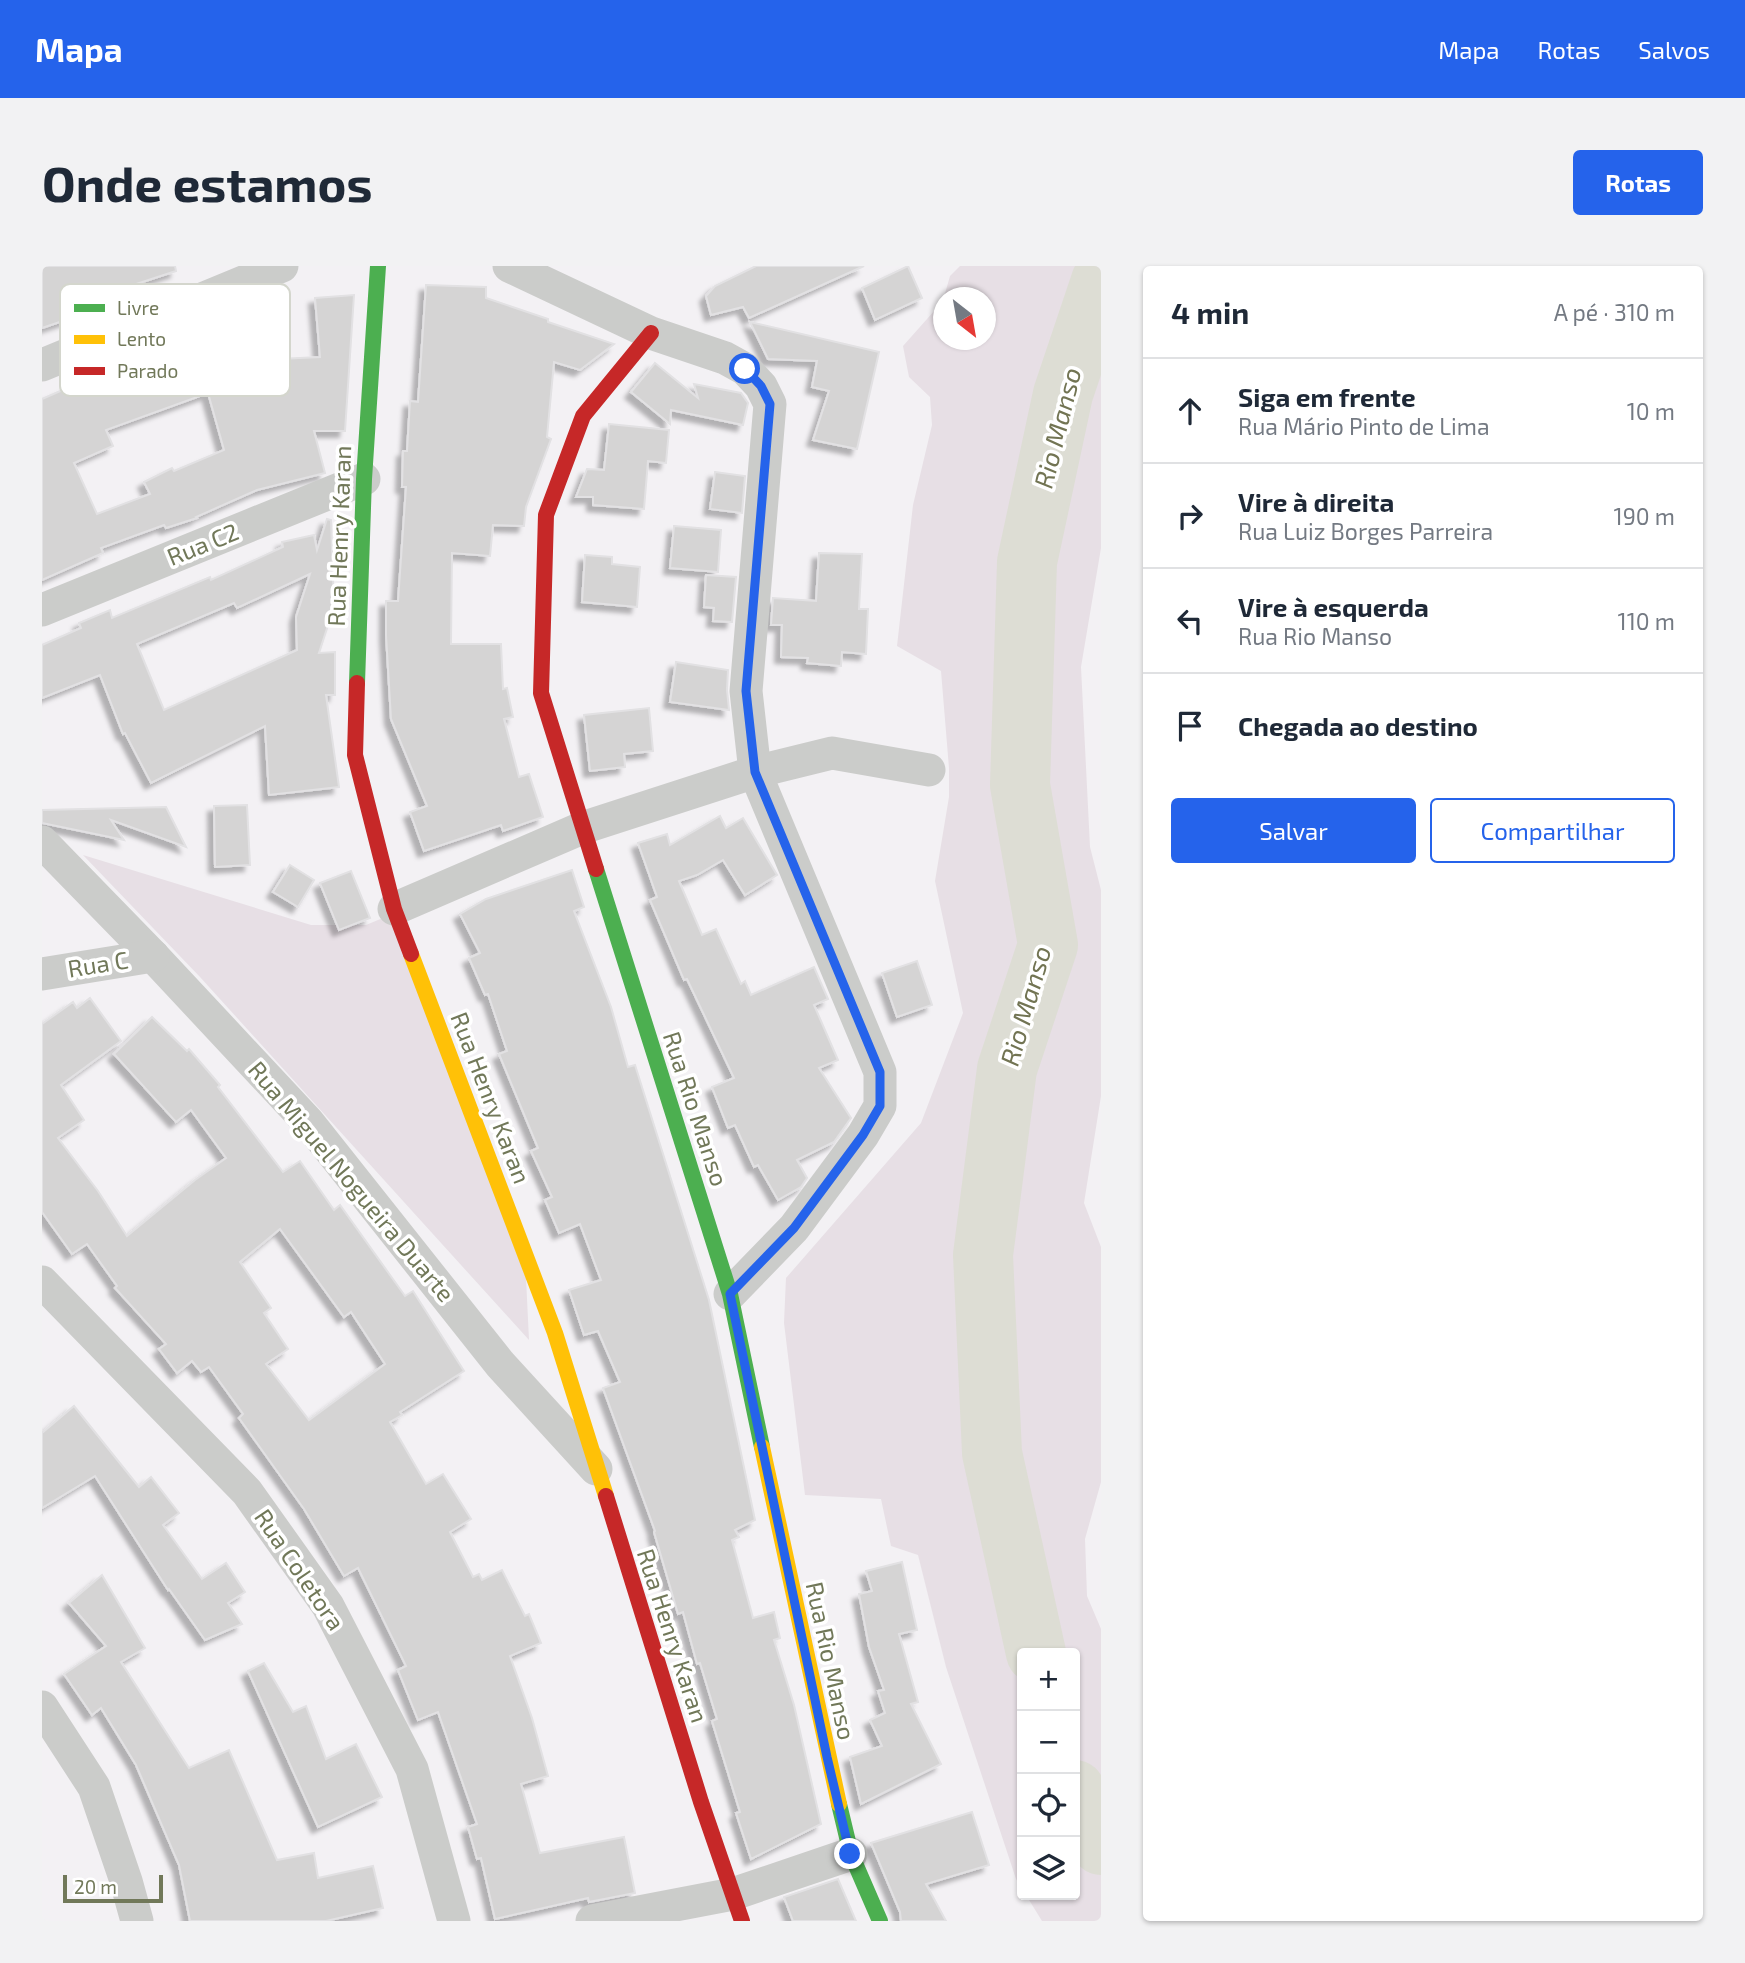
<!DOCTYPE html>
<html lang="pt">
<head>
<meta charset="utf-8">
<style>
	:root { --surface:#fff; --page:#f2f2f3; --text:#1f2937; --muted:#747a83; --line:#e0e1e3; --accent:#2563eb }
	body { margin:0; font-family:"Exo 2",sans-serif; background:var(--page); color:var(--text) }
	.controls { position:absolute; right:21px; bottom:21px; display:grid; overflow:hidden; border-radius:7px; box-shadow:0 2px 5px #0004 }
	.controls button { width:63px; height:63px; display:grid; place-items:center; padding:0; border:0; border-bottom:2px solid var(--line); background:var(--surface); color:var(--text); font:35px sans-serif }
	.compass { position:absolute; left:891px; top:21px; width:63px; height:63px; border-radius:50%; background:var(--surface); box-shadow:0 2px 5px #0004; rotate:149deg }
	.scale { position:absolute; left:21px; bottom:18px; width:100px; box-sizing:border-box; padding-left:7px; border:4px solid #717859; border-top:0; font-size:19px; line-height:24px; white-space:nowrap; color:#717859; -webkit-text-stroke:5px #fff; paint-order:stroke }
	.stop { position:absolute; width:21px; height:21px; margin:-16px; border:5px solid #2563eb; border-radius:50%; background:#fff }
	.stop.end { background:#2563eb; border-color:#fff; box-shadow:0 2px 7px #0008 }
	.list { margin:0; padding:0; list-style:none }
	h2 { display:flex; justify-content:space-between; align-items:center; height:91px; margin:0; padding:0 28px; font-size:30px }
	h2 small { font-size:23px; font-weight:400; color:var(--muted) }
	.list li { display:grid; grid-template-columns:46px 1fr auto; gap:21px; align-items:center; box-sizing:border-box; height:105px; padding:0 28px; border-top:2px solid var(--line) }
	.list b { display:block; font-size:26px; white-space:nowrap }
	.list p { margin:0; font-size:23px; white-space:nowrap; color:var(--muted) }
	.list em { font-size:23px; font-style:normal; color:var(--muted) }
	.actions { display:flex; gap:14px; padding:21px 28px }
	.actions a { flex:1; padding:16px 0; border:2px solid var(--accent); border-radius:7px; text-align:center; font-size:24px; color:var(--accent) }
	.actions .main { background:var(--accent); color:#fff }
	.icon { flex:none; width:38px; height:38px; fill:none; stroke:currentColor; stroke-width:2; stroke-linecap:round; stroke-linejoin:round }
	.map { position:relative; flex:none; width:1059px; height:1655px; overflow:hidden; border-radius:7px }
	header { display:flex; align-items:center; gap:42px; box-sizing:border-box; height:98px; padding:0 35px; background:var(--accent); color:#fff }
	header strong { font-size:33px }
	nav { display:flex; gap:38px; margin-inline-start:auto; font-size:24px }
	.intro { display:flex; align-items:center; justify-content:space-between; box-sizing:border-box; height:168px; padding:0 42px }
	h1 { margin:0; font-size:49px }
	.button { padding:18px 32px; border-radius:7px; background:var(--accent); color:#fff; font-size:24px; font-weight:700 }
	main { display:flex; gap:42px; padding:0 42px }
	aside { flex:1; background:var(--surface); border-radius:7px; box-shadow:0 2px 5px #0004 }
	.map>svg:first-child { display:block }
</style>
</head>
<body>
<header>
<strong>Mapa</strong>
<nav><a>Mapa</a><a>Rotas</a><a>Salvos</a></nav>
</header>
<div class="intro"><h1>Onde estamos</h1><a class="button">Rotas</a></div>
<main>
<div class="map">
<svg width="1059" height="1655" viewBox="0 0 1059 1655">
	<defs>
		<filter id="shadow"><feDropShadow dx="-6" dy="6" stdDeviation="2" flood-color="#0004"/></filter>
	</defs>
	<rect width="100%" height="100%" fill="#f3f1f4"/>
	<g fill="#e7dfe5">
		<path d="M918,0H1059V282L1039,401L1048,581L1059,624V830L1042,937L1059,981V1216L1043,1273L1045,1330L1059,1363V1655H1000L984,1629H1033V1387H980V1623L974,1613L904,1401L876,1289L849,1280L839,1233L763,1229L742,1057L744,1012L879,857L921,747L893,615L907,531V502L899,405L855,380L871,239L890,159L888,131L867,111L861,80L901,35L902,74H944V32L902,31L908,10Z"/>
		<path d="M41,589L269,659H324L348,649L484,1012L487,1074L158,711Z"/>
	</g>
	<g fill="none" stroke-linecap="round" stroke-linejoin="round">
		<g stroke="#ddddd4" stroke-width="60">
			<path d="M994,1387L950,1187L941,989L965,803L1006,679L978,519L985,296L1021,128L1059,15"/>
			<path d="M1033,1524L1059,1579"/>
		</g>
	</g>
	<g fill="#d5d4d4" stroke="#e2e1e3" stroke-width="2" fill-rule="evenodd" filter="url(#shadow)">
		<path d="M0,0H133L134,5L67,27L71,38L0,62Z"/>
		<path d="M714,0H822L707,52L701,41L669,49L664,30L673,20Z"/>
		<path d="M866,0L880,32L833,54L820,22Z"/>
		<path d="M384,19L444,21V32L506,53V56L572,78L538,104L512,96L505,171L509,173L484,241L482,260L451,259L448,290L410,287L409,378H459L461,423L465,422L471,451L462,453L477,511L487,508L501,551L461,565L459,559L382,585L368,546L385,540L349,453L344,369V335H356L364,221H360L361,185H365L368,135L376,136Z"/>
		<path d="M312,29L303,165H272L283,207L215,224L154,251L155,252L124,262L122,259L59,282L61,287L0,314V133L62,106L60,100L98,86L101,94L131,83L195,51L216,94L278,91L273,32ZM166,127L182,184L132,205L130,202L102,216L108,228L55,248L32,197L71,180L64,164Z"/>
		<path d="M708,56L837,86L815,183L771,174L787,125L770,121L775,95L726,93Z"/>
		<path d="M613,97L656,132L652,118L699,127L706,137L701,159L629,144L628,158L589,126Z"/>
		<path d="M567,158L627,164L624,197L606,195L602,243L551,239V231H534L545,203L562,204Z"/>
		<path d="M673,206L703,210L700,247L668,243Z"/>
		<path d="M285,253L289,254L292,341L277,387L293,386V429H284L297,521L227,529L223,460L109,517L83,467L81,468L58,409L0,432V379L39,362L37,357L68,344L70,352L168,311L169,314L241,281L240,276L272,269L275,284ZM268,308L254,351L255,384L122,444L95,378L192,337L195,342Z"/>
		<path d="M632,260L679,264L676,306L628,302Z"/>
		<path d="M777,287L820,288L817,343H826L824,388L800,386L799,400L765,397L766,392L739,391L740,359H729L731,332L774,335Z"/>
		<path d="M543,289L570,291V298L598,301L595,341L540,336Z"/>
		<path d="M664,309L694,311L690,356L671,355L672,342L662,341Z"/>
		<path d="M634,396L686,404L685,424L687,444L628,436Z"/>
		<path d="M607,442L611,485L582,488L583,501L548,505L542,449Z"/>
		<path d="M205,539L208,599L173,601L172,540Z"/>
		<path d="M124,541L144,581L69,554L82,574L0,557V544Z"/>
		<path d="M678,550L684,562L701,552L735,609L703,629L681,594L655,609L637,615L660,669L674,663L699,718L703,715L709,729L772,701L786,733L772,739L796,794L777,802L809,852L792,876L755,894L765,912L759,921L736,934L716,899L712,901L693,859L686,862L670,821L692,812L645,713L642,714L608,634L615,631L596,577L625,568L628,579Z"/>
		<path d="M248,599L272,614L256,641L231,626Z"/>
		<path d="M530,604L542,641L532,645L569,741L586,801L593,799L667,1034L713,1254L693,1264L697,1271L690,1274L711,1352L732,1346L738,1372L732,1374L752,1439L779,1558L709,1593L694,1547L698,1546L670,1455L675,1453L658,1397L655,1398L641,1346L636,1348L612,1266L613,1265L561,1122L578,1116L556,1065L542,1069L527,1024L559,1014L538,958L517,967L503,934L510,931L489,885L496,882L457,788L465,785L446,728L443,729L427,692L438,687L418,648L444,633Z"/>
		<path d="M309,605L328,652L297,664L278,617Z"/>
		<path d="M875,695L890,739L855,751L840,707Z"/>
		<path d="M48,732L79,775L19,819L42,854L16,872L56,925L85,970L153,914L184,892L149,844L134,856L72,788L110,751L145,785L147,783L178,819L176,821L241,906L258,895L292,944L298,939L363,1030L371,1025L422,1105L358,1146L360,1149L348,1156L384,1218L401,1208L429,1253L408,1266L431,1311L437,1308L440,1314L460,1304L483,1350L487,1348L499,1377L468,1390L490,1452L506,1510L479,1518L498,1587L582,1571L593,1627L547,1636L546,1632L453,1653L439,1592L435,1593L426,1561L435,1558L396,1446L376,1454L356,1404L364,1400L316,1302L302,1310L262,1243L197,1152L201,1148L167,1101L159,1106L150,1095L135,1107L117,1083L124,1078L73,1022L75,1020L45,978L30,988L0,946V758L31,736L35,742ZM238,963L302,1051L309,1046L343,1098L267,1154L224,1098L246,1083L222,1047L229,1042L198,996Z"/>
		<path d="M32,1140L97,1221L109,1211L137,1247L121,1259L160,1313L184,1297L203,1326L186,1337L200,1358L163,1374L127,1323L126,1324L53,1210L0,1242V1167Z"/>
		<path d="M860,1296L875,1364L857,1368L876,1436L869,1438L899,1498L819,1538L808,1491L840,1480L828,1454L843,1447L836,1425L842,1424L827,1381L817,1328L830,1325L824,1305Z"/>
		<path d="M60,1309L103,1382L79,1396L147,1502L187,1484L235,1594L272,1587L276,1612L331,1600L341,1642L284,1655H148L137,1599L94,1499L59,1442L50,1449L22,1408L64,1380L27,1337Z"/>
		<path d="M222,1397L251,1446L264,1440L284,1493L314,1478L340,1531L276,1561L206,1405Z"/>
		<path d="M930,1546L947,1599L884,1618L904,1655H859L858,1646L829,1577Z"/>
		<path d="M796,1613L814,1655H751L742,1631Z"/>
	</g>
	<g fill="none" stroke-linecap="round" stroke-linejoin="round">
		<g stroke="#cbccca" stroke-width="33">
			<path d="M467,0L609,67L683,92L703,103L719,120L728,138L704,425L713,506L838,806V840L821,869L752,962L688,1028"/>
			<path d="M0,99L240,0"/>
			<path d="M0,344L322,213"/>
			<path d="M0,576L111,690L266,856L458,1098L554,1203"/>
			<path d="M352,643L540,562L713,506L790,487L887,504"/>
			<path d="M0,708L111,690"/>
			<path d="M0,1016L205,1226L286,1340L370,1503L412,1655"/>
			<path d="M0,1441L52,1521L84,1615L95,1655"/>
			<path d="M550,1655L691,1628L809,1588"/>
		</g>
		<g stroke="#4caf50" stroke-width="16">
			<path d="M315,417L322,213L336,0"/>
			<path d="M554,603L688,1028L720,1181"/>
			<path d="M797,1538L809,1588L838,1655"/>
		</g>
		<g stroke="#ffc107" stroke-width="16">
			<path d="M369,688L513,1067L564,1230"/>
			<path d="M720,1181L797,1538"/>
		</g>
		<g stroke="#c62828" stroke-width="16">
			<path d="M315,417L313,489L352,643L369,688"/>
			<path d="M554,603L499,427L504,249L541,150L609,67"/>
			<path d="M564,1230L659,1536L700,1655"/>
		</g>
	</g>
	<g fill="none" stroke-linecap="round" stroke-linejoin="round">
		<path stroke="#2563eb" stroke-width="9" d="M703,103L719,120L728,138L704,425L713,506L838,806V840L821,869L752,962L688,1028L785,1491L808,1588"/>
	</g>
	<g text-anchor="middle" stroke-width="7" stroke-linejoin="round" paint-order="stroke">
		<g font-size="24" fill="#717859" stroke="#fff">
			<text transform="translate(298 270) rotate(-88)" y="8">Rua Henry Karan</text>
			<text transform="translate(161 279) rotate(-22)" y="8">Rua C2</text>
			<text transform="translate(56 699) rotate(-9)" y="8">Rua C</text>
			<text transform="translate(448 832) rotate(69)" y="8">Rua Henry Karan</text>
			<text transform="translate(653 843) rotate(72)" y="8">Rua Rio Manso</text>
			<text transform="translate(309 916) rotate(50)" y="8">Rua Miguel Nogueira Duarte</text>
			<text transform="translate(257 1304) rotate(56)" y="8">Rua Coletora</text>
			<text transform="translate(630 1370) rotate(72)" y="8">Rua Henry Karan</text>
			<text transform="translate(788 1395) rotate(78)" y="8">Rua Rio Manso</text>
		</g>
		<g font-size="26" font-style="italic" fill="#727453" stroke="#fff">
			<text transform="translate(1016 162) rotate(-76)" y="9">Rio Manso</text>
			<text transform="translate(984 740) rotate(-74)" y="9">Rio Manso</text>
		</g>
	</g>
	<rect x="18" y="18" width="230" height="112" rx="10" fill="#fff" stroke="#d4d6cd" stroke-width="2"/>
	<rect x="32" y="38" width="31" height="8" fill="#4caf50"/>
	<rect x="32" y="69" width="31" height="9" fill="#ffc107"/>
	<rect x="32" y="101" width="31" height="8" fill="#c62828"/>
	<g font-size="19" fill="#717859">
		<text x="75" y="49">Livre</text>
		<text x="75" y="80">Lento</text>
		<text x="75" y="112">Parado</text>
	</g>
</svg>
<div class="controls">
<button>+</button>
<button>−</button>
<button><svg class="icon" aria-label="locate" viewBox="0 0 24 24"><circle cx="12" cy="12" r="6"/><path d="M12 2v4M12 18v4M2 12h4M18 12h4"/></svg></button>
<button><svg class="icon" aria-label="layers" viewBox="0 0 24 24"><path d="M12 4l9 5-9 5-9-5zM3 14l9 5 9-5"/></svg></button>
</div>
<svg class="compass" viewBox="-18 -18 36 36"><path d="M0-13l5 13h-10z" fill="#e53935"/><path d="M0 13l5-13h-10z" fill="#747a83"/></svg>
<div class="scale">20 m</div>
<div class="stop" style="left:703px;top:103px"></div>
<div class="stop end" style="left:808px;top:1588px"></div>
</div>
<aside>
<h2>4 min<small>A pé · 310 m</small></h2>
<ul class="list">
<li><svg class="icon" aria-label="ahead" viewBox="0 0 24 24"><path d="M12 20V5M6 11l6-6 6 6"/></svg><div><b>Siga em frente</b><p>Rua Mário Pinto de Lima</p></div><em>10 m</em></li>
<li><svg class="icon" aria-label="right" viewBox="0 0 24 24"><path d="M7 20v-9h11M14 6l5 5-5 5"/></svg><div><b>Vire à direita</b><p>Rua Luiz Borges Parreira</p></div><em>190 m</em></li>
<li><svg class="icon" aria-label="left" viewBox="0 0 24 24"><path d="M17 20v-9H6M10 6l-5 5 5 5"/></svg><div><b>Vire à esquerda</b><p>Rua Rio Manso</p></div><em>110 m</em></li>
<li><svg class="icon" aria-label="arrive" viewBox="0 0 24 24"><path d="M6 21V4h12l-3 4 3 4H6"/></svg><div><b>Chegada ao destino</b></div></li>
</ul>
<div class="actions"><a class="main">Salvar</a><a>Compartilhar</a></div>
</aside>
</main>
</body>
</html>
